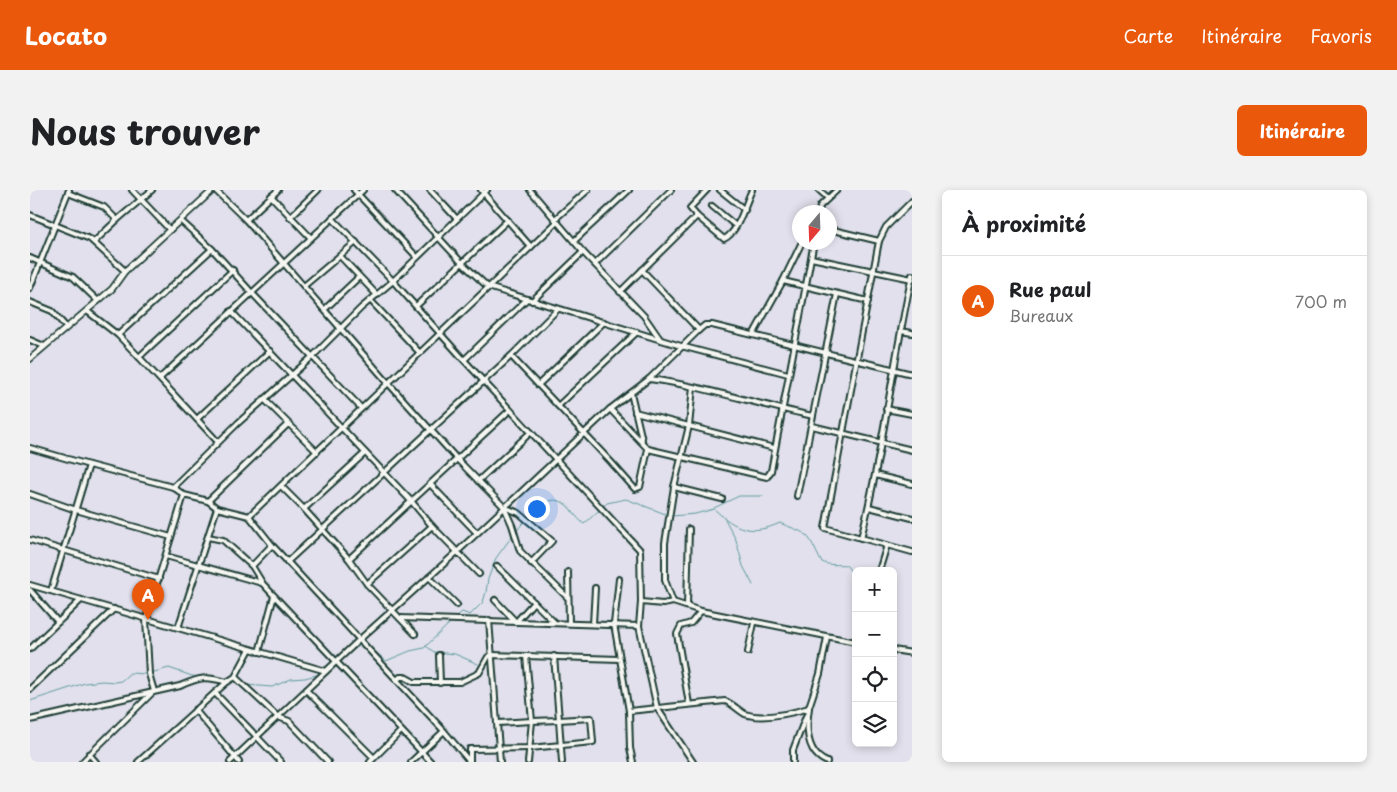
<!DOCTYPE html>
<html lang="fr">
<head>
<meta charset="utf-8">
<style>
	:root { --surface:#fff; --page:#f2f2f2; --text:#202124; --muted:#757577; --line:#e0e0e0; --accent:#ea580c }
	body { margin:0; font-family:"Playpen Sans",sans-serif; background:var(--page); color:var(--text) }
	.controls { position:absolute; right:15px; bottom:15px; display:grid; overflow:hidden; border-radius:8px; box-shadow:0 2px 8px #0003 }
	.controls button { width:45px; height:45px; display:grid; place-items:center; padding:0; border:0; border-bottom:1px solid var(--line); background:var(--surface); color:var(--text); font:25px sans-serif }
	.compass { position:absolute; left:762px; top:15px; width:45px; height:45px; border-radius:50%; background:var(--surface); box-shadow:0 2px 8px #0003; rotate:199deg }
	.you { position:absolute; left:506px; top:318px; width:18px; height:18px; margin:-12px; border:4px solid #fff; border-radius:50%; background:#1a73e8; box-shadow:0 0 0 8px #1a73e833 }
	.badge { display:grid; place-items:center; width:32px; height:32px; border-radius:50%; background:var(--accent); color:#fff; font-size:16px; font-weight:700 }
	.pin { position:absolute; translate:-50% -41px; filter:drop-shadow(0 1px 2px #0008) }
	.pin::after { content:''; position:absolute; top:26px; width:18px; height:15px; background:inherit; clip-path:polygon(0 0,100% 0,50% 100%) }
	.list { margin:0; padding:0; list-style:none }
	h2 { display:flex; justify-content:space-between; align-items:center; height:65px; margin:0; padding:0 20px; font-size:21px }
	h2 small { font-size:16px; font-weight:400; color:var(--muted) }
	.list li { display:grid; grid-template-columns:32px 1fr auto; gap:15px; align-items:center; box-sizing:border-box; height:90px; padding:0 20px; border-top:1px solid var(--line) }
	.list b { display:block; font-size:19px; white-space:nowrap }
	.list p { margin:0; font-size:16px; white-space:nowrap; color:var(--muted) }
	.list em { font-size:16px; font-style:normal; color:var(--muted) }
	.icon { flex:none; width:28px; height:28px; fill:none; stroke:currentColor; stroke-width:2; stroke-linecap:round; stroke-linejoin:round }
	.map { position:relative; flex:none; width:882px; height:572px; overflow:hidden; border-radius:8px }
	header { display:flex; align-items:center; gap:30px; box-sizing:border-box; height:70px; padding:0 25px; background:var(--accent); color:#fff }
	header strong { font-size:24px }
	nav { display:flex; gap:28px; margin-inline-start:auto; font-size:18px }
	.intro { display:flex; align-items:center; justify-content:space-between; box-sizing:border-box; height:120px; padding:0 30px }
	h1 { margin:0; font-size:35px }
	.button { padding:12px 22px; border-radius:8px; background:var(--accent); color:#fff; font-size:18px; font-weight:700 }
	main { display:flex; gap:30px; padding:0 30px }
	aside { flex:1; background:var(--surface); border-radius:8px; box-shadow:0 2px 8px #0003 }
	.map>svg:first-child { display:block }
</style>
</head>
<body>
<header>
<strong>Locato</strong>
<nav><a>Carte</a><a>Itinéraire</a><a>Favoris</a></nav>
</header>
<div class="intro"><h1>Nous trouver</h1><a class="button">Itinéraire</a></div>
<main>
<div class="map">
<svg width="882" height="572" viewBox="0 0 882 572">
	<rect width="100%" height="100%" fill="#e1e0ec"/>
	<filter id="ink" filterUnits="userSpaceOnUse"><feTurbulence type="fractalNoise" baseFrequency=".02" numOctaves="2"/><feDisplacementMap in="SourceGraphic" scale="10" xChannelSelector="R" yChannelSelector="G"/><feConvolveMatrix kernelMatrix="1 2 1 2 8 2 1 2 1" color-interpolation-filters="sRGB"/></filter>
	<g filter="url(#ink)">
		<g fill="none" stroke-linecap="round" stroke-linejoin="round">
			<g stroke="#5f9b9e" stroke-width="1">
				<path d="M684,318L709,306H733"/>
				<path d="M642,326L665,324L684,319C706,339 721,346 750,333C758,337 769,339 776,345C783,351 789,370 792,372C799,376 809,374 816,375L826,388"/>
				<path d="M695,329L706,350L713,376L723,395"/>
				<path d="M486,342C495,330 514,303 532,312C540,316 546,328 554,334L577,313L596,309L638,325"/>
				<path d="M425,428L432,422L440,425L453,412L456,402L458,389L466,368L483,345"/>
				<path d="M335,452L356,471L380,461L394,458L422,431"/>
				<path d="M396,456L404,462L425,464L448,474"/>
				<path d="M310,472L320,462L332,454"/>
				<path d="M296,483L300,482L307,475"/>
				<path d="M216,495L242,497L261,489L275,488L290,484"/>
				<path d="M0,511L55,493L72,491L85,492L91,491L100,483L117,484L139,478L162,486L174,487"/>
			</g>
			<defs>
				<g id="minor">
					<path d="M102,0L140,40"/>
					<path d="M185,0L216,30L359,194L427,269L474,317L482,335L490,361L537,407"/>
					<path d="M324,0L387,67"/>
					<path d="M365,0L432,73L458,97L651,156L758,184"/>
					<path d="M400,0L427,29"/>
					<path d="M451,0L501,57"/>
					<path d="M500,0L553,62L614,126L630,149"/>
					<path d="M677,0L660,18L667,26L694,49C709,42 715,13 722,0"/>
					<path d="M690,0L715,20"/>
					<path d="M789,0L798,8"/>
					<path d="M38,3L74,17L87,30"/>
					<path d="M241,6L281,48"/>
					<path d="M882,11L856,37L849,51L795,338L882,362"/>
					<path d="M682,16L706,36"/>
					<path d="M789,22L790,16L807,0"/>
					<path d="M0,25L60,49L95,81"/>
					<path d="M260,27L288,0"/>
					<path d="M302,28L363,91L434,170L610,360L611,412L609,436L627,518L663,572"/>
					<path d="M525,29L558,0"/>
					<path d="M216,30L248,0"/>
					<path d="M151,31L182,59L222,103L331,218"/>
					<path d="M799,39L849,51"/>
					<path d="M544,51L599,0"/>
					<path d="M64,52L87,30L122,0"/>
					<path d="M310,66L347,105"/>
					<path d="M0,68L43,87L68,111"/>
					<path d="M781,68L882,89"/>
					<path d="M565,74L641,0"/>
					<path d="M612,80L669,140"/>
					<path d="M753,91L838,111"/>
					<path d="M274,96L326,52"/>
					<path d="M0,98L39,0"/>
					<path d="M590,102L667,26"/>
					<path d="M341,111L390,163"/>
					<path d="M502,111L553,62"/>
					<path d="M0,112L22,121L36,137"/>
					<path d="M386,116L478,30"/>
					<path d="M295,119L329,87"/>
					<path d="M57,121L88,145L109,167L188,252"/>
					<path d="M201,121L382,312L402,336L449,384"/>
					<path d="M871,141L882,143"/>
					<path d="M88,145L182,59"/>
					<path d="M723,145L753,91L772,52"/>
					<path d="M0,150L14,156"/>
					<path d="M481,166L581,272L605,299L610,297L618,259"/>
					<path d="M109,167L203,80"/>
					<path d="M434,170L496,110"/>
					<path d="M130,188L333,0"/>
					<path d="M619,189C674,196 728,215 783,226"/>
					<path d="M508,195L574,132"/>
					<path d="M601,203L612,250"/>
					<path d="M234,209L287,262"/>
					<path d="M528,216L607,142"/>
					<path d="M580,219L618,259L737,287L741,281L784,52"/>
					<path d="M856,219L882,224"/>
					<path d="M605,222L744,258"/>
					<path d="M167,229L240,161"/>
					<path d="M782,236L882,260"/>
					<path d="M0,258L59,275L143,297L154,305L178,311L187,318L219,326L242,355L414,541L440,572"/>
					<path d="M845,285L882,294"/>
					<path d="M448,291L501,242"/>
					<path d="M401,295L447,343"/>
					<path d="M251,296L274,319L319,369L337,394L385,444"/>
					<path d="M143,297L208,233L282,167L331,118L363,91L457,0"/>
					<path d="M644,297L692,309"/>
					<path d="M0,304L46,320L141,347"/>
					<path d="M767,306L807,104"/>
					<path d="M178,311L258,234"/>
					<path d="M474,317L489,323L522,351L501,373"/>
					<path d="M839,317L882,328"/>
					<path d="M274,319L335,263"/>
					<path d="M219,326L527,32"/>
					<path d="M178,347L193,350L222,376L233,394L401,572"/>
					<path d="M831,348C853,261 863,172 882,85"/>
					<path d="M0,350L129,389"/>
					<path d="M136,366L232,393"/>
					<path d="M319,369L480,220"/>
					<path d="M257,372L481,166L528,119"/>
					<path d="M222,376L242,355"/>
					<path d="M467,376L524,432"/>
					<path d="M849,381L857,355"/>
					<path d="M538,382L539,433"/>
					<path d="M399,387L427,415"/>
					<path d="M589,389L584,434L599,521L600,558L603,572"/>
					<path d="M337,394L402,336"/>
					<path d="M0,395L296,481"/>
					<path d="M0,400L28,432"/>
					<path d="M21,401L59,275"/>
					<path d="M465,410L486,432L504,412"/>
					<path d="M611,412L633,414L643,412L671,421L826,452"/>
					<path d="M643,412L635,390V353L644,297L659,236L663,197"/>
					<path d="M657,416L659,339"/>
					<path d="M370,428L609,436"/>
					<path d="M459,430L470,572"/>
					<path d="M563,434L565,398"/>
					<path d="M148,438L187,318"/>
					<path d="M0,459L51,410"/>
					<path d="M863,460L882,463"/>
					<path d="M229,462L244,406"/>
					<path d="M718,462L724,433"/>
					<path d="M409,465L410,493"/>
					<path d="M205,487L248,527L259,531L298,572"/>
					<path d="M367,490L370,487H375L384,492H430L449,483L458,467L462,465L589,469"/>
					<path d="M0,499L84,419"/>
					<path d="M276,500L344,568"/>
					<path d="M185,503L251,572"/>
					<path d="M659,514L647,444L651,436L661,433L671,421"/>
					<path d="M165,520L209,572"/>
					<path d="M778,520L790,484L797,447"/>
					<path d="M599,521L695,511C703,514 708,520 715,524C732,530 762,523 779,518C776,537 776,563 797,572"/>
					<path d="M0,530L150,496C170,487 176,486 197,492"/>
					<path d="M468,533L502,531L496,466"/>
					<path d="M59,564L66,572"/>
					<path d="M52,572L124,501L119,484L116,429L154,305"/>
					<path d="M108,572L197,492L205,487L220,459"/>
					<path d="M200,572L329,450L427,362L580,219L619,189L669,140L675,135H682L882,184"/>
					<path d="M340,572L371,541"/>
					<path d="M381,572L414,541"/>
					<path d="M440,572V559L500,558L563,552L561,528L529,530L532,572"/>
					<path d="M498,572L502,531L529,530L524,466"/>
					<path d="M763,572V560L776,526"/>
				</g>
				<path id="tertiary" d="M0,169L82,99L95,81L183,0"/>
			</defs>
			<use href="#minor" stroke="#1f3d34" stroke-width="8"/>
			<use href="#tertiary" stroke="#1f3d34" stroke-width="8"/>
			<use href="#minor" stroke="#f6f6f2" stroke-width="4"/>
			<use href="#tertiary" stroke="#f6f6f2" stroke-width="4.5"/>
		</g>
	</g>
</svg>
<div class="controls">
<button>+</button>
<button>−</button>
<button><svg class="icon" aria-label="locate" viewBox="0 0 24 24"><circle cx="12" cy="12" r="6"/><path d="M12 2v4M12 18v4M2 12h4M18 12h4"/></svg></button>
<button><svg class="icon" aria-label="layers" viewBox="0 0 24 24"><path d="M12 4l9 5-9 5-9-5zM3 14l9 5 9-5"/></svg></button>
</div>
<svg class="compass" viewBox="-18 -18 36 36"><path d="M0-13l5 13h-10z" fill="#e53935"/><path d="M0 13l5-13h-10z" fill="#757577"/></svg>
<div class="you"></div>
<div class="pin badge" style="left:118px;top:430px">A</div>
</div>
<aside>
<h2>À proximité<small></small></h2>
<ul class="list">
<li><span class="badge">A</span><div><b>Rue paul</b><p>Bureaux</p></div><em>700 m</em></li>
</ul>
</aside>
</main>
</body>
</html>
